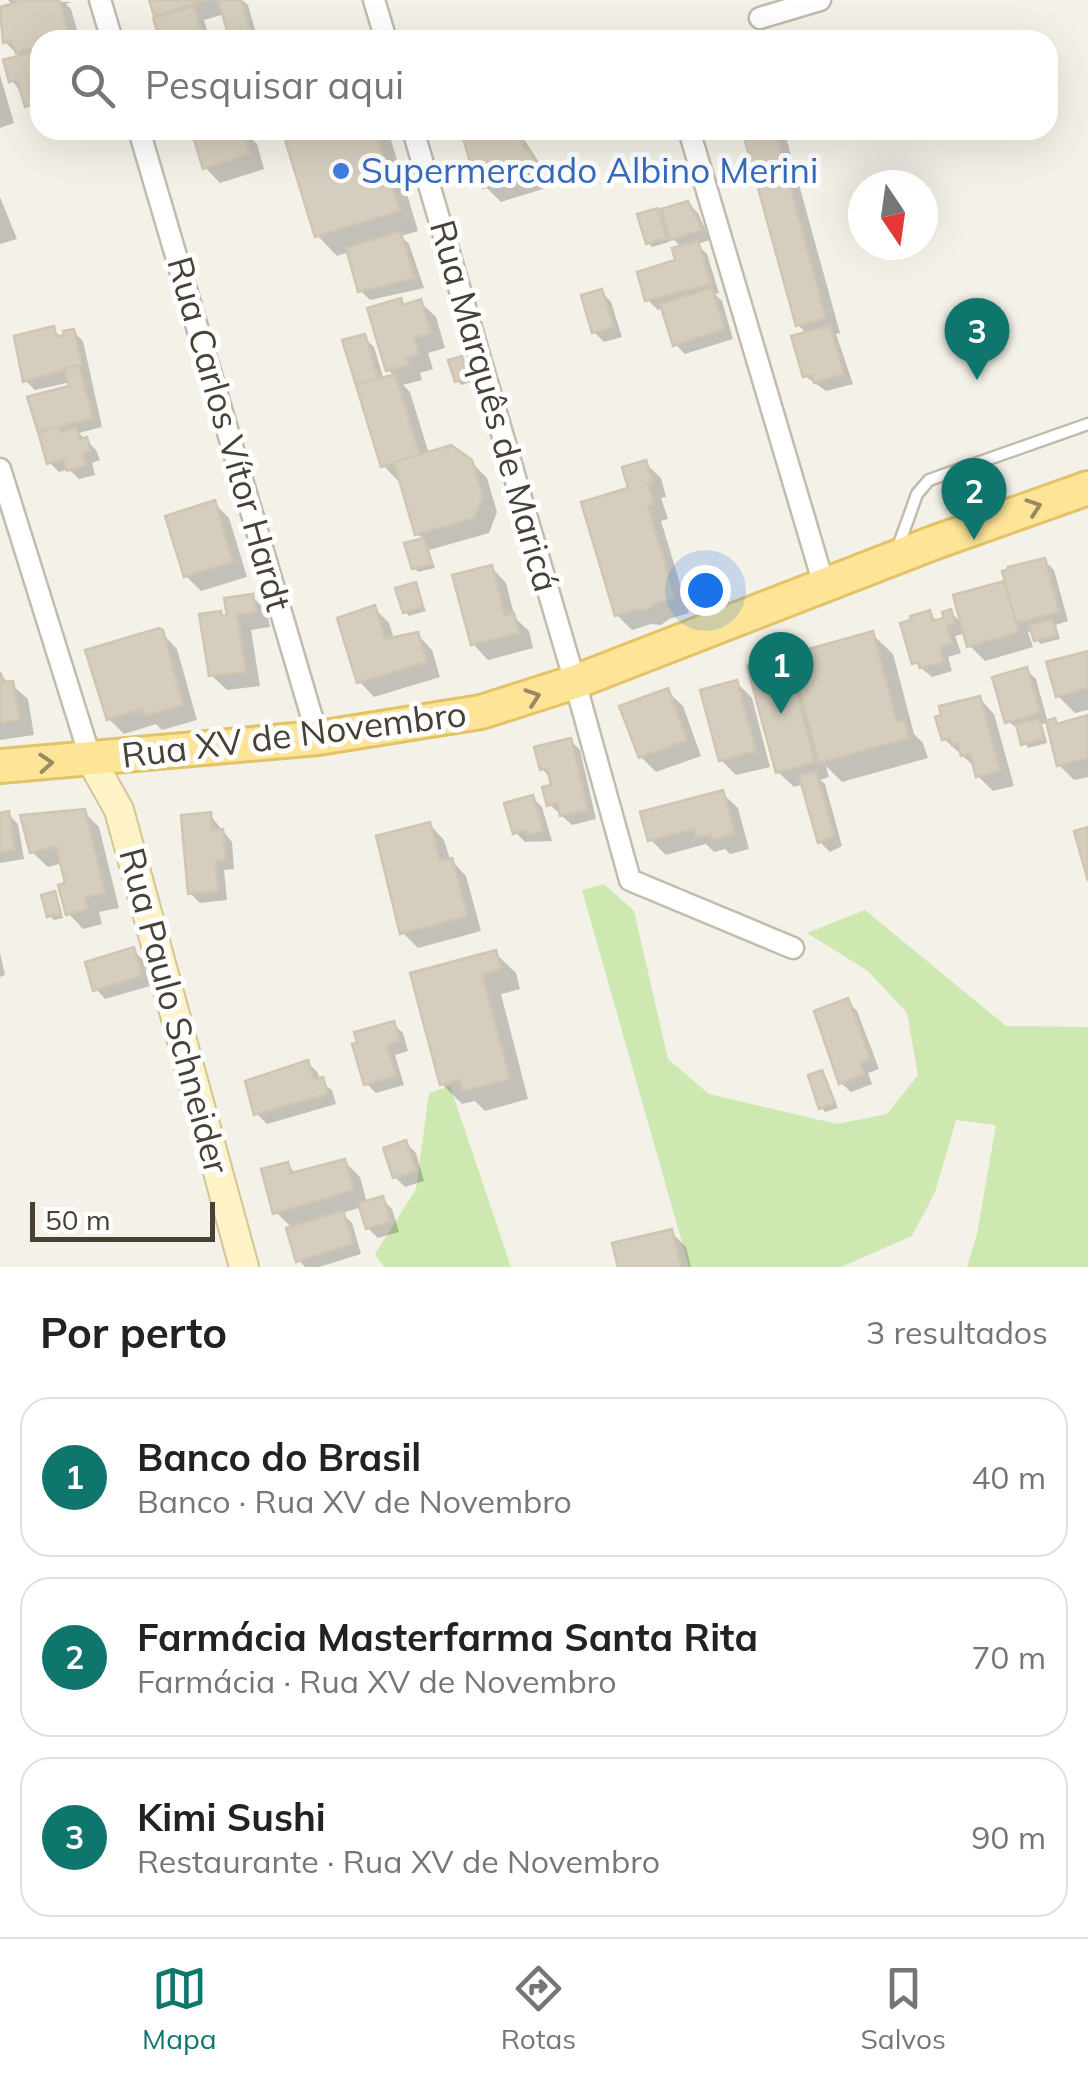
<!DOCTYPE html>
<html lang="pt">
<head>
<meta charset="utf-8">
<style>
	:root { --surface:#fff; --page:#f2f2f2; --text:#222; --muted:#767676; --line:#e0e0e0; --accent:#0f766e }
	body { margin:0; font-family:Mulish,sans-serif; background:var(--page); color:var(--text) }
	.compass { position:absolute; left:848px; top:170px; width:90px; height:90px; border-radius:50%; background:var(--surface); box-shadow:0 10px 40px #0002; rotate:167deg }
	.scale { position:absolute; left:30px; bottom:25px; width:185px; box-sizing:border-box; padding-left:10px; border:5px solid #474136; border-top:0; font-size:28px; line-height:35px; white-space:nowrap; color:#474136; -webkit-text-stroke:8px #fff; paint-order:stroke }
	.you { position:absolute; left:705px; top:590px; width:35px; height:35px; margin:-25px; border:8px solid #fff; border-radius:50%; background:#1a73e8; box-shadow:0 0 0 15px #1a73e833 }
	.badge { display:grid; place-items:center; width:65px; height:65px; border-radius:50%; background:var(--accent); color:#fff; font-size:32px; font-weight:700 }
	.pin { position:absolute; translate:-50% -82px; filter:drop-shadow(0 2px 5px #0008) }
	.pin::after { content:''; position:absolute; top:52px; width:35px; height:30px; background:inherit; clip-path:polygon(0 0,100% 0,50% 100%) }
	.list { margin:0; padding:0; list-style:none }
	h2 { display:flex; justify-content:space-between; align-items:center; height:130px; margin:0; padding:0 40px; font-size:42px }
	h2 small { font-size:32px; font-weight:400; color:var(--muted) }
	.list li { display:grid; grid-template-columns:65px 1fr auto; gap:30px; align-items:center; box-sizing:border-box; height:160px; margin:0 20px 20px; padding:0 20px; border:2px solid var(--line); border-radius:30px }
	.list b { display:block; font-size:38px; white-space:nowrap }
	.list p { margin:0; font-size:32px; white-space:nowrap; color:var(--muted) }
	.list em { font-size:32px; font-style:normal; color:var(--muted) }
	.icon { flex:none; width:55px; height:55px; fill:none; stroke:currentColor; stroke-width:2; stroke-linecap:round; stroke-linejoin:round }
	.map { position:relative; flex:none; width:1088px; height:1267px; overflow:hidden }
	.search { position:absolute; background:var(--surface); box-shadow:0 10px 40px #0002; left:30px; right:30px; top:30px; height:110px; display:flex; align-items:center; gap:25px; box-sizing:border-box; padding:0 35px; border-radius:30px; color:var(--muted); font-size:38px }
	.sheet { height:670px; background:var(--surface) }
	nav { display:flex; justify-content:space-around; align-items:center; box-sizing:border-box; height:140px; border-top:2px solid var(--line); background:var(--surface); font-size:28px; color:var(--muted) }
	nav a { display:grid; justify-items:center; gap:5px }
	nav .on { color:var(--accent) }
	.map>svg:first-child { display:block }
</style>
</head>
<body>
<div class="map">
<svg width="1088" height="1267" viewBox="0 0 1088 1267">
	<rect width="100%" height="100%" fill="#f4f1e8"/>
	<g fill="#cde8b1">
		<path d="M604,884L634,911L668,1059L709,1094L837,1124L887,1114L918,1075L907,1013L868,971L807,933L865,910L1006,1026L1088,1027V1267H967L977,1234L996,1125L956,1120L935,1192L912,1236L841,1267H689L582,890Z"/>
		<path d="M450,1086L511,1267H384L375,1254L416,1189L429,1093Z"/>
	</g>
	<g fill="#0003">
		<path d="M8,0L72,2L66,4L71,9L80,40H40V114L37,115L12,80L21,58L5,42L0,24V10L13,6Z"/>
		<path d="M151,0H242L248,5L258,40H233L225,14L204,20L210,40H163L160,18Z"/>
		<path d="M498,34L504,40H479Z"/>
		<path d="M0,75L14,123L0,128Z"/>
		<path d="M193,130H242L257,144L264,169L220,183L205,167Z"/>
		<path d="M285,130H388L418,231L401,236L409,244L424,288L370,300L360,290L349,252L337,256L317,235Z"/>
		<path d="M499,130H514L526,142L549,178L543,189L501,202L486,187L482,175L475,167Z"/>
		<path d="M745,130H784L840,333L836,334L853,384L826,391L805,376L807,334L798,325Z"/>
		<path d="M0,197L17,239L0,244Z"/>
		<path d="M688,203L698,213L710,240L697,244L707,254L719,293L715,294L722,301L733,339L685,354L675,344L664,308L658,310L648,300L678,262L682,248L667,233L669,242L652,247L648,242L657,210L667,221Z"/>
		<path d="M602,292L611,302L622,337L604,342L594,332Z"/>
		<path d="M400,301L406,306L420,302L436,317L445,348L428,353L433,369L420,373L422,380L403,385L410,392L429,454L471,462L487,478L497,512L489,533L429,550L435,568L418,572L414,568L425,541L418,534L402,480L398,481L383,465L364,337L374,347L384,380L395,376L388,370Z"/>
		<path d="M53,329L62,338L73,331L83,341L102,427L79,433L96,450L100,460L92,463L95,475L79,479L69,469L59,472L49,462L31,399L72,388L71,382L35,390L25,380Z"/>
		<path d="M461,359L471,382L461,385L457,380Z"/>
		<path d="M645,463L661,478L666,497L661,498L668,519L661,521L689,613L669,619L661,625L651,624L632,630L617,615L631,490Z"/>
		<path d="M214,503L229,518L247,577L201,591L186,576Z"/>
		<path d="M1044,560L1054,570L1068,621L1056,625L1060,639L1040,644L1033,630L1028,632L1033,647L985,661L969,645L966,633L955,636L961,653L948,657L952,671L932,677L914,662L929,613L938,622L947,620L950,612L964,625L1004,583L1010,589Z"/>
		<path d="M491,567L506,583L515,618L529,631L533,648L488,660L473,644Z"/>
		<path d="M415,585L426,611L409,616L405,612Z"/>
		<path d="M252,596L267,612L270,627L251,630L260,686L227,690L211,675L220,614L224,618Z"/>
		<path d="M374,608L389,623L394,639L417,634L432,650L440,677L374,697L359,681Z"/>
		<path d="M159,630L177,649L197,720L162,730L156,724L124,734L109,719Z"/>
		<path d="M872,634L893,654L914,734L923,743L928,758L842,782L826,766L829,777L820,780L825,784L842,846L830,852L820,842L804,784L794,787L778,772L786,659L797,669Z"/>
		<path d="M1088,653V710L1075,713L1058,696Z"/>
		<path d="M1026,669L1036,679L1048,723L1042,724L1047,743L1028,748L1020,730L1007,721Z"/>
		<path d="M0,675L28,699L34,735L0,740Z"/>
		<path d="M737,683L752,698L770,767L736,775L721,760Z"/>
		<path d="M667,691L683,706L701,756L656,772L641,757Z"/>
		<path d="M979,698L994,714L1014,786L993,791L978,776L976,768L944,739Z"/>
		<path d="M1088,717V777L1074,780L1059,765L1054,721L1059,726Z"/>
		<path d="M570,740L580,750L596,819L572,825L549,804L554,787L552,779L542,769Z"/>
		<path d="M722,793L738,808L749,849L730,854L725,849L714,852L706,844L666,855L651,840Z"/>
		<path d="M532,797L542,807L552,841L525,842L515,832Z"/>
		<path d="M84,812L99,827L119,908L99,912L102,924L83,929L68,913V885L63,863L48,867L32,852Z"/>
		<path d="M8,814L18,824L24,859L0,863V815Z"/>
		<path d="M210,815L232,842L234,869L224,870L227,900L200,903L190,893Z"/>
		<path d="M429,824L444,840L450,859L466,876L481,931L418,948L403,933Z"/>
		<path d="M54,894L63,918L54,920L50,916Z"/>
		<path d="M133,950L143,960L150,986L105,999L96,989Z"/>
		<path d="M0,953L5,975L0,977Z"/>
		<path d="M495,953L516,973L520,989L501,994L528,1099L485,1111L475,1101L462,1104L442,1084L413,974Z"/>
		<path d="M847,1001L857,1011L879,1069L868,1073L872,1084L851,1092L841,1083Z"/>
		<path d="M393,1024L403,1033L408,1051L395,1055L404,1085L376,1093L366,1083Z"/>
		<path d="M308,1063L318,1073L320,1081L332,1090L336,1104L267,1124L257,1114Z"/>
		<path d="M821,1073L838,1108L825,1112L821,1107Z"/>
		<path d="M406,1143L416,1153L424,1181L405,1187L395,1177Z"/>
		<path d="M345,1162L360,1177L367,1203L382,1199L392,1209L399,1232L378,1238L368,1228L362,1207L342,1213L352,1223L361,1254L319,1267H305L299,1260L292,1228L276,1212L287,1165L297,1174Z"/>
		<path d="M671,1232L686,1247L691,1267H621Z"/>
	</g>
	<g fill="#d5cdbd" stroke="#d0c5b0" stroke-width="2.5">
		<path d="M25,0H59L70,38L40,40V46L16,53L12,41L3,43L0,7Z"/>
		<path d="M149,0H207L154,16Z"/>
		<path d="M218,0H241L253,40H230Z"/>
		<path d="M194,6L204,40H160L153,18Z"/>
		<path d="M40,50V102L25,107L17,80L9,82L3,60Z"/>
		<path d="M191,130H243L250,154L203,169Z"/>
		<path d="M282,130H375L400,211L315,237Z"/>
		<path d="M490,130H513L516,139L521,137L524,149L530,151L535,161L527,174L483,188L477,167L472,169L463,138Z"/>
		<path d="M742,130H775L826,318L796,326Z"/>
		<path d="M688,201L702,230L670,240L661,209Z"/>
		<path d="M658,208L667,238L646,244L637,214Z"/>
		<path d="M400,231L415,278L358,292L346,248Z"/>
		<path d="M698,241L711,284L645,301L637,272L675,260L672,248Z"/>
		<path d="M712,288L725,329L673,346L660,304Z"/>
		<path d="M602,289L614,327L592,333L581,295Z"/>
		<path d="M401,298L403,305L421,299L431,333L414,338L419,354L406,358L409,365L386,371L367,308Z"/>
		<path d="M830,325L844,374L814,383L812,375L803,377L791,336Z"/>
		<path d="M54,326L56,337L64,335L63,331L74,329L82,365L23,382L14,336Z"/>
		<path d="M365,334L378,379L356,385L342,340Z"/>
		<path d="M462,356L468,378L455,382L448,360Z"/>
		<path d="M79,365L93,418L38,432L27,397L69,386L65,369Z"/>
		<path d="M395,374L420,455L381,467L356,385Z"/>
		<path d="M58,427L60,432L76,427L80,439L87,437L91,451L83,453L86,465L67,471L63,459L47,464L38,432Z"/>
		<path d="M451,445L472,460L483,496L474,518L415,535L394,462Z"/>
		<path d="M646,460L653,482L648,483L654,504L648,506L675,598L654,604L645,611L635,610L615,616L581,502L628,488L622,467Z"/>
		<path d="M215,500L233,562L184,577L165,516Z"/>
		<path d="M424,538L432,564L412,569L404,543Z"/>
		<path d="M1045,558L1059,612L1016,623L1002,571L1009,569L1008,567Z"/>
		<path d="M492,565L505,616L514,613L519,633L471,645L452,575Z"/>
		<path d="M1004,581L1019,632L967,647L953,595Z"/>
		<path d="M416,582L423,607L403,613L395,588Z"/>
		<path d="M253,594L256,612L237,615L246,672L209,676L199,614L221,611L222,616L227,615L224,598Z"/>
		<path d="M375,605L385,639L418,632L427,662L357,683L337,618Z"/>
		<path d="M951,609L955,624L947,626L952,644L940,647L944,662L920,668L918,662L912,664L900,623L911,620L910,616L930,610L933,621L944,618L942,612Z"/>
		<path d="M1052,619L1057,635L1034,641L1029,625Z"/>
		<path d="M159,628L163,630L183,705L145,716L142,709L107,720L85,650Z"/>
		<path d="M873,631L897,722L904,720L909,738L819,763L790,654Z"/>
		<path d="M1088,651V688L1056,697L1046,662Z"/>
		<path d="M787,656L815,762L776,773L747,666Z"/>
		<path d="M1027,667L1040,713L1005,723L992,677Z"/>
		<path d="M0,672L4,682L13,681L20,720L0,723Z"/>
		<path d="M737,680L756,751L719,761L700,690Z"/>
		<path d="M668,688L687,740L639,758L619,706Z"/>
		<path d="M980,696L1000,771L976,777L970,754L961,756L958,744L952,745L950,738L942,740L935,717L941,715L939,706Z"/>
		<path d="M1088,715V758L1057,766L1046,721L1055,718L1057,724Z"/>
		<path d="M1039,719L1044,739L1021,745L1016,724Z"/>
		<path d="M571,738L588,810L560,816L557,803L547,806L542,787L551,785L547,768L540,770L534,747Z"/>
		<path d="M816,771L834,836L818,843L799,776Z"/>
		<path d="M723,790L735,834L713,840L711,834L696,838L694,829L648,841L640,812Z"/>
		<path d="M533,795L543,831L527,835L526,830L513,834L504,803Z"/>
		<path d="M85,809L105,893L85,897L88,909L66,915L58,885L65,883L56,846L30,853L20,815Z"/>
		<path d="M9,811L15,849L0,852V813Z"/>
		<path d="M211,812L212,830L223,829L226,860L216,861L218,891L188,894L181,815Z"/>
		<path d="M430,822L440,861L452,858L468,916L400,934L376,836Z"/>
		<path d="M1088,827V881L1074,831Z"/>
		<path d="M55,891L61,914L47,917L41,895Z"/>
		<path d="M134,947L142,976L93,991L85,962Z"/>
		<path d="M496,950L501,969L482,974L510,1079L463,1091L459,1080L440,1085L410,973Z"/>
		<path d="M848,998L871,1059L860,1063L864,1074L839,1084L814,1011Z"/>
		<path d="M394,1021L400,1041L387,1045L396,1076L364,1085L352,1044L357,1043L354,1032Z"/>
		<path d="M308,1060L314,1080L323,1077L328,1094L254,1115L245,1081Z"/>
		<path d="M822,1070L835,1103L819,1109L808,1075Z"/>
		<path d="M406,1140L416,1171L393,1178L383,1148Z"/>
		<path d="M345,1159L354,1190L273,1214L261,1169L288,1162L291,1173Z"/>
		<path d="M383,1196L391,1222L366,1229L358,1203Z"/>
		<path d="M343,1210L353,1244L296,1262L286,1228Z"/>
		<path d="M672,1229L681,1267H618L612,1243Z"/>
	</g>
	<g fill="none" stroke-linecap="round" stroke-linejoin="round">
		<defs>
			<path id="lane" d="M898,547L917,494L929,480L1088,424"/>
			<g id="street">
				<path d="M100,0L112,40"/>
				<path d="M374,0L386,40"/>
				<path d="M760,18L820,0"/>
				<path d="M139,130L318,738"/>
				<path d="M413,130L575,682L630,880L793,948"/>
				<path d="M689,130L824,585"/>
				<path d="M0,469L91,760"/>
			</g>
			<path id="secondary" d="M91,760L119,810L244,1267"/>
			<path id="primary" d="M0,766L318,738L481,712L575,682L933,543L1088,488"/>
		</defs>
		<use href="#lane" stroke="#c2bcad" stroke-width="15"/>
		<use href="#street" stroke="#c2bcad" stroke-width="25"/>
		<use href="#secondary" stroke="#d3c598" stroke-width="32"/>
		<use href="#primary" stroke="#e3c367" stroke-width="38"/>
		<use href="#lane" stroke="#fff" stroke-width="10"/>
		<use href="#street" stroke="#fff" stroke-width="20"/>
		<use href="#secondary" stroke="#fef3c7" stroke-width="28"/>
		<use href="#primary" stroke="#fde497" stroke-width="32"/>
	</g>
	<defs><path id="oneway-chevron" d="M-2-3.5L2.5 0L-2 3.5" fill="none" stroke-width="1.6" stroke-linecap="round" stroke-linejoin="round" transform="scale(2.5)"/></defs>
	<g stroke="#998a62">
		<use href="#oneway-chevron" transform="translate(1034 507) rotate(-19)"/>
		<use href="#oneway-chevron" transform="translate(533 697) rotate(-19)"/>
		<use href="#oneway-chevron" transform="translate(46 763) rotate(-4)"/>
	</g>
	<circle fill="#3f7fe0" stroke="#fff" stroke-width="4" cx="341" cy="171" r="10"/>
	<g text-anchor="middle" stroke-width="10" stroke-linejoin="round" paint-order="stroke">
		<g font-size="35" fill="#366cbe" stroke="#fff" text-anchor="start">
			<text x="361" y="183">Supermercado Albino Merini</text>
		</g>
		<g font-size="35" fill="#474136" stroke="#fff">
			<text transform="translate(494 406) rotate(74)" y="12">Rua Marquês de Maricá</text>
			<text transform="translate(229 434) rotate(74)" y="12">Rua Carlos Vítor Hardt</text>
			<text transform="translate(294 735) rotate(-7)" y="12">Rua XV de Novembro</text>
			<text transform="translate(174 1011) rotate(75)" y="12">Rua Paulo Schneider</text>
		</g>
	</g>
</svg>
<svg class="compass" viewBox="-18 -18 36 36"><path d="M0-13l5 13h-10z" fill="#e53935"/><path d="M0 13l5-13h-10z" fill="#767676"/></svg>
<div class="scale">50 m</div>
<div class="you"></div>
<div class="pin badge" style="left:781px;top:714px">1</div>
<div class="pin badge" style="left:974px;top:540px">2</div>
<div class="pin badge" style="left:977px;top:380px">3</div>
<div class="search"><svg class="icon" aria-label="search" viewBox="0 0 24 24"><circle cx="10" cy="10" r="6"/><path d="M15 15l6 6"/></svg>Pesquisar aqui</div>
</div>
<section class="sheet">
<h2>Por perto<small>3 resultados</small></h2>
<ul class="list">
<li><span class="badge">1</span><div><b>Banco do Brasil</b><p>Banco · Rua XV de Novembro</p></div><em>40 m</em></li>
<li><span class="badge">2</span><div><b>Farmácia Masterfarma Santa Rita</b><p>Farmácia · Rua XV de Novembro</p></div><em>70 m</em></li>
<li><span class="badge">3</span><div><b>Kimi Sushi</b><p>Restaurante · Rua XV de Novembro</p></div><em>90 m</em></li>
</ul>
</section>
<nav>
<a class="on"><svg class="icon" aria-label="map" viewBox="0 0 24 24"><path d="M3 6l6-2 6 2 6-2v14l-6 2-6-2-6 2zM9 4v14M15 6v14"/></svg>Mapa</a>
<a><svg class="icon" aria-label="directions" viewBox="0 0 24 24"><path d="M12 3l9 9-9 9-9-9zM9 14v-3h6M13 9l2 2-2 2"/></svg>Rotas</a>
<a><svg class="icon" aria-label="saved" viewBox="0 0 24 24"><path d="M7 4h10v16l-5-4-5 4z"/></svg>Salvos</a>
</nav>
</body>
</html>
